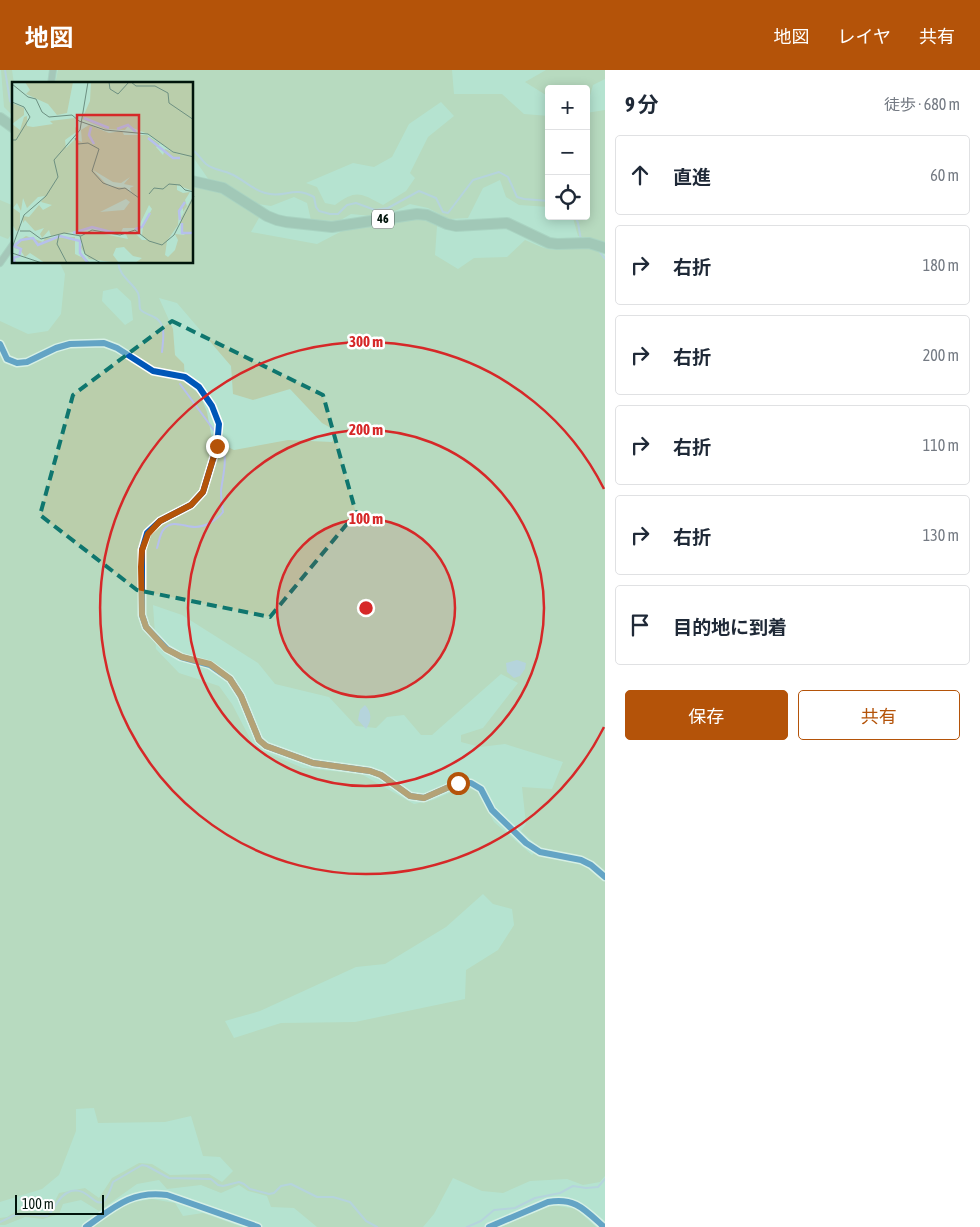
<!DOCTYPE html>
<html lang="ja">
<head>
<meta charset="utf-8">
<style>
	:root { --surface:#fff; --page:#f2f2f3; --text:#1f2937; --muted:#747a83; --line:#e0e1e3; --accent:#b45309 }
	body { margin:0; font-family:"Asap Condensed","Noto Sans JP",sans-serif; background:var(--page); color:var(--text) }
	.controls { position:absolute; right:15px; top:15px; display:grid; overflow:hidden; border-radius:5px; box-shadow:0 2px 12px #0003 }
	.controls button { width:45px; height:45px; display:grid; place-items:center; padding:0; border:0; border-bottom:1px solid var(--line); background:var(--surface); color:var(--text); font:25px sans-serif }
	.scale { position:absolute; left:15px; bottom:12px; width:89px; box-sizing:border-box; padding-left:5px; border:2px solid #00140b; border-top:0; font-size:14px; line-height:18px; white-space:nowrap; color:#00140b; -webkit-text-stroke:4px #fff; paint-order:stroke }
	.stop { position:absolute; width:15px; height:15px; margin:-11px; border:4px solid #b45309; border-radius:50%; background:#fff }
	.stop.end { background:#b45309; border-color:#fff; box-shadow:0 1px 5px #0008 }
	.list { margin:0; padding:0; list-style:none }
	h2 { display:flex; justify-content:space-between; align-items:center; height:65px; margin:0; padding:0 20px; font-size:21px }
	h2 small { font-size:16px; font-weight:400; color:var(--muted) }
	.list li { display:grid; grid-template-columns:32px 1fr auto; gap:15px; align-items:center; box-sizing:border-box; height:80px; margin:0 10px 10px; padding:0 10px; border:1px solid var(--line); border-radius:5px }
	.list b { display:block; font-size:19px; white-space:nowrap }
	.list em { font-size:16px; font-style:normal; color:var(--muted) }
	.actions { display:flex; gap:10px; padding:15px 20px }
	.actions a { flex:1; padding:11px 0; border:1px solid var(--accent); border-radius:5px; text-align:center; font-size:18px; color:var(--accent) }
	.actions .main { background:var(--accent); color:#fff }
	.icon { flex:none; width:28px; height:28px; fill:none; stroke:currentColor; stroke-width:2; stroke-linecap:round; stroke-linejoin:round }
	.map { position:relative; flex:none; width:605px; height:1157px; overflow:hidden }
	header { display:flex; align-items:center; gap:30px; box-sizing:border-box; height:70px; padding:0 25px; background:var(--accent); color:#fff }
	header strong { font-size:24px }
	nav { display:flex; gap:28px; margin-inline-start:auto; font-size:18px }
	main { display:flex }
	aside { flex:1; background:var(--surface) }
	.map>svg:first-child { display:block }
</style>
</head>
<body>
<header>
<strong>地図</strong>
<nav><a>地図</a><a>レイヤ</a><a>共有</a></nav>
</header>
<main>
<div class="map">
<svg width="605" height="1157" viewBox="0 0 605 1157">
	<rect width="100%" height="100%" fill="#b5e3d0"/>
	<g fill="#baceab" fill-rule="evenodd">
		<path d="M1,0H12L14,14V47L4,37Z"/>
		<path d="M58,0H452L454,24H502L524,44L549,46V137L519,135L506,127L500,110L483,118L468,148L449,149L428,138L410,134L391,143L371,146L351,144L339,151L311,150L307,133L294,127L271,136L258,134L225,114L209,110L193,87L192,14H55ZM441,32L454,46L428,67L410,103L415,108L406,121L383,135C361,123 356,119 335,135L325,133L317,117L306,113L353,93L374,97L392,87L409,54Z"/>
		<path d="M546,0H605V9L593,15L589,29H586V19H549V27L525,12Z"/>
		<path d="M605,40V172L578,166L573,148L569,146H586V43Z"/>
		<path d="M193,116L217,120L260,146L251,162L317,174L342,161L420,148L437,156L435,185L458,199L474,188L507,187L525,170C533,173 540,177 548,179C569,183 587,166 605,187V1106L600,1112L583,1115L567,1109L530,1111L503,1123L482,1121L453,1108L434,1144L423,1157H317L294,1138L271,1137L267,1126L248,1121L239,1115L221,1123L201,1115L167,1119L159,1110L137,1114L99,1141L81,1130L63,1134L59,1144L43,1149L25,1147L5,1155H0V1148L7,1147L20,1139L43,1142L51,1139L59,1123L85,1118L99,1128L112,1108L139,1093L152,1094L170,1105L209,1104L222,1112L233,1101L220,1087L203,1086L191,1046L165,1052L98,1053L94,1038L76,1039V1061L59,1105L42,1119L0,1132V251L28,264L48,261L61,244L65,204L60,193L192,192ZM117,218L131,231L133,250L125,255L102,231L103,221ZM159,228L177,233L231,296L233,324L253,330L290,319L322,353L338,362L332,372L288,370L234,380L212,369L207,342L200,325L185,312L184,294L175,285L173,259ZM153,535L182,545L258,593L275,614L329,627L356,656L376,658L387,647L404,645L421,665H432L501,604L518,613L483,658L461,665V672L480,677L505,674L563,692L552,719L522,717L526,754L521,761L540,778L532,785L494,752L477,721L463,717L433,730L414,734L361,704L303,698L255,678L232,634L219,616L179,603L156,579ZM483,824L493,834L512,839L514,855L498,880L466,900L465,929L355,952L281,953L234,968L225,951L260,941L356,897L385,894L446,857Z"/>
		<path d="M0,130L14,136V160L8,169L0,166Z"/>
		<path d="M152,1129L175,1133L183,1146L203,1143L242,1157H92L127,1133Z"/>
		<path d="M552,1135L576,1139L596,1157H501Z"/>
	</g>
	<g fill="#b6c0ec">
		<path d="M517,590L526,593L525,599L520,606L514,608L507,602L506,593Z"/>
		<path d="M365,635C372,643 372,650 366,659L358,650L360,640Z"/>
	</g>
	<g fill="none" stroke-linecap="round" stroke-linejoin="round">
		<g stroke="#b6c0ec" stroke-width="2">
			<path d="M5,0L10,31L14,35"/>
			<path d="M192,80C198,83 201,90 206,94C213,100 223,100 231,104C243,109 251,119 265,123C286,129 292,115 314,127L316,137L319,141L330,144H338L347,135L356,133L375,140L388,138L419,121L436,128L443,142L448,143L473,110L499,102L508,107L517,127L524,129L549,131"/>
			<path d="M575,146L578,153L581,170"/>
			<path d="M599,181L605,189"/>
			<path d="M118,192C119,206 132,212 138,223C140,228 139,234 140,239C144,244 149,244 154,247C167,253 163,270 162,282"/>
			<path d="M180,314L216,363"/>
			<path d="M157,478C159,472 160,463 164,459C172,449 185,457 195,457C205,457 217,450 223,442C222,435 221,428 221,421C223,403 229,388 220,369"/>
			<path d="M0,1152L15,1145L24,1144L47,1146C57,1138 57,1126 71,1121C93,1115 99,1156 113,1112L142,1095L147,1096L169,1108L211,1109L218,1115L223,1116L239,1112L244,1114L250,1119L269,1124L274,1123L281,1116L291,1114L317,1127H333L350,1132L366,1151L377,1157"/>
			<path d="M467,1157L481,1151L494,1140L515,1138L535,1128L560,1123L573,1116L586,1118L598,1117L605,1109"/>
		</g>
		<defs>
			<g id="minor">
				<path d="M51,14L53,0"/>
				<path d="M0,193L14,173"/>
				<path d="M0,274L7,289L17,293L27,292L56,278L70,274L104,273L117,278L153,301L185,307L199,317L212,336L219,354L217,376L203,422L191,435L160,451L147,463L142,480V545L146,557L167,579L181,587L210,595L230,609L241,626L259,670L266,676L313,693L370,701L381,705L410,726L424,728L458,713H471L481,719L492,740L526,773L540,782L581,790L591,795L605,807"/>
				<path d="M86,1157C113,1138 131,1120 167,1125L258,1157"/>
				<path d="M489,1157L548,1132C575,1127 585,1140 604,1157"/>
			</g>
			<g id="primary">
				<path d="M0,48L14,58"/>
				<path d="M192,111L223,118L267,146L277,150L286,152L332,157L417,144L427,145L447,154L456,156L507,153L549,173L557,174L589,173L605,178"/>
			</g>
		</defs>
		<use href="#minor" stroke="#9bbfb0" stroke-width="8"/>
		<use href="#primary" stroke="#9bbfb0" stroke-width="12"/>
		<use href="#minor" stroke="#93a49d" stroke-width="6"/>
		<use href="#primary" stroke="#8aa69a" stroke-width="10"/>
		<defs>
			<g id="cycleway">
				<path d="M0,274L7,289L17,293L27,292L56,278L70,274L104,273L117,278L153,301L185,307L199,317L212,336L219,354L217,376L203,422L191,435L160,451L147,463L142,480V545L146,557L167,579L181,587L210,595L230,609L241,626L259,670L266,676L313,693L370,701L381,705L410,726L424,728L458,713H471L481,719L492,740L526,773L540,782L581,790L591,795L605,807"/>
				<path d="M86,1157C113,1138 131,1120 167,1125L258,1157"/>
				<path d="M489,1157L548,1132C575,1127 585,1140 604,1157"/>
			</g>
		</defs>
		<use href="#cycleway" stroke="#fff" stroke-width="9"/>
		<use href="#cycleway" stroke="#0057b8" stroke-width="6"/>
	</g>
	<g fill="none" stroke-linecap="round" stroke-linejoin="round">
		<path stroke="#b45309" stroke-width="6" d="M217,376L203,422L191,435L160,451L148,464L142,480L141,497L142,545L146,557L166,579L182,587L210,594L230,609L241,626L259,670L266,676L313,693L370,701L381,705L410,726L424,728L458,713"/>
	</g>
	<path d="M0 0H605V1157H0ZM172,251L323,325L356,443L270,547L137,520L40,445L73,325Z" fill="#b5e3d0" fill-opacity=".55" fill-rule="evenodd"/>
	<path fill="none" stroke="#0f766e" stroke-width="4" stroke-dasharray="10 6" stroke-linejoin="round" d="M172,251L323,325L356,443L270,547L137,520L40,445L73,325Z"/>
	<circle cx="366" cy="538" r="89" fill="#d62828" fill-opacity=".12"/>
	<g fill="none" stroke="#d62828" stroke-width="2.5">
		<circle cx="366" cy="538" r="89"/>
		<circle cx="366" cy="538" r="178"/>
		<path d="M604 657A266 266 0 1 1 604 419"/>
	</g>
	<g text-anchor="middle" stroke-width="5" stroke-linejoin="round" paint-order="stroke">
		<rect fill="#fff" stroke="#4c5a54" stroke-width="1" x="372" y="139.5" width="22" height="19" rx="4"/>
		<g font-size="12" font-weight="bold" fill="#00140b">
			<text x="383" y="153">46</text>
		</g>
	</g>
	<g transform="translate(12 12)">
		<rect width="181" height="181" fill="#b5e3d0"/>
		<path d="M13,0H61L55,31L45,33L36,22L14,12L18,8ZM79,0H181V109L165,103V108L171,111L178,110L173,118L175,124L171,130V126L167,129L166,143L155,159L153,173L156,175L163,168L166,158L163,152L173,153L169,150V136L181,114V181H123L130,176L121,174L112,165L104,166L101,173L107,181L77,177L69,166L68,170L78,181H33L18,171L13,175L9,169L6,175L2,176L4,180L2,181L1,176L6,174L9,168L2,166V162L14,154L31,160L33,156L63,155V172L69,175L67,169L70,162L68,154L78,149L116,157L114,152L121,149L130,158H135L130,153L131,144L140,127L137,123L126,146H111L108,152L81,146L39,154L37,148L30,156L28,152L32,146L23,149L13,138L11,141V134L17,135L27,123L31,128L40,123L29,120L33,114L26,115L15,126L11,116L9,129L5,121L1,126L8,131V148L4,149L0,142V21L12,26V33L0,42L8,48L12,35L15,34V44L21,45L41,42L38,39L63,36V45L67,48L53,58L54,66L63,57L70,60L69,48L77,43L97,51L110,49L112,53H135L148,62L144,65L151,73L153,67L177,76L160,69L136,52L116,44L113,48L93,47L70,37L78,19ZM81,88L101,100L109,101L118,95L112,102L122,104L118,106L120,112L114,106L96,104ZM114,117L118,120L112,128L88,130Z" fill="#baceab" fill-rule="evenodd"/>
		<path fill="none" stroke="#b6c0ec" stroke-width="2.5" d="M72,36L97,46M79,45L77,53L82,62M105,47L116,43L124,50M136,56L161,76H168M168,138L167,129L173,120M170,141V151H182M123,147L130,145L138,131M61,151L80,145L103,151M3,181L1,176L7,174L9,167L2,164L9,158L21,156L26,163L48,154L68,159V171L76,181"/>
		<path fill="none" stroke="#6d9081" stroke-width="1" d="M97,0L98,7L106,12L117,0M119,0L124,4H143L156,11L157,21L182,38M0,2L16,15L24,17L30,30L37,35L60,33L67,39L93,48L136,52L161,70L182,75M0,20L12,25L18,35L4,58H0M63,56L66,62L76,61L87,67L80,89L91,101L107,107L113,106L127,116M137,112L142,106L151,107L157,102L168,103L173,108L182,110M8,149H18L29,157L52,151L69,154L80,148L108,153L123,148L137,159L150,163L162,153L182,114M47,153L45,162L55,181M68,154L73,172L89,181M0,166L12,133L34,114L46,95L42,78L68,48L76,0M0,171L30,181"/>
		<path fill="#d62828" fill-opacity="0.15" stroke="#d62828" stroke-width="2.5" d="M65,33H127V151H65Z"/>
		<rect width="181" height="181" fill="none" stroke="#00140b" stroke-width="2.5"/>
	</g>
	<circle cx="366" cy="538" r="8" fill="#d62828" stroke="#fff" stroke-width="2.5"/>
	<g font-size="15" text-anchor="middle" font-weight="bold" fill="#d62828" stroke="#fff" stroke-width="5" stroke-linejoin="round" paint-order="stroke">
		<text x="366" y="277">300 m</text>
		<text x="366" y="365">200 m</text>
		<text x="366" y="454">100 m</text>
	</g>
</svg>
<div class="controls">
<button>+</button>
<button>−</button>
<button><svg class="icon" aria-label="locate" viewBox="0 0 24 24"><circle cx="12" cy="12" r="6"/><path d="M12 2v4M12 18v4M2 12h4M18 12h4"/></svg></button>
</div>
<div class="scale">100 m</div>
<div class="stop" style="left:458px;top:713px"></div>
<div class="stop end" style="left:217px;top:376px"></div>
</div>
<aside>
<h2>9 分<small>徒歩 · 680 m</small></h2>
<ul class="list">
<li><svg class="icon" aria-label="ahead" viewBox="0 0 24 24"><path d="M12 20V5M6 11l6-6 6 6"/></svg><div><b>直進</b></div><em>60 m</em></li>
<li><svg class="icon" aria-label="right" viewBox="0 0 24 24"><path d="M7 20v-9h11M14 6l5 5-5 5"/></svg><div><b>右折</b></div><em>180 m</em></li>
<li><svg class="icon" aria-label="right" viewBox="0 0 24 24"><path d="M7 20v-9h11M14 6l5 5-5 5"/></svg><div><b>右折</b></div><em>200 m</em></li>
<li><svg class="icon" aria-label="right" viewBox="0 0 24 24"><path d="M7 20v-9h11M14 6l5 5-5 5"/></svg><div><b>右折</b></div><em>110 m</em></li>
<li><svg class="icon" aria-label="right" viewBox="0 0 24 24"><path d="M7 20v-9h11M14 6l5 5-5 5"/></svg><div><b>右折</b></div><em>130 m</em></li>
<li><svg class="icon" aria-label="arrive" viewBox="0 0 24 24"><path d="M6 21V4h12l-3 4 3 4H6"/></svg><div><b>目的地に到着</b></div></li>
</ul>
<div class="actions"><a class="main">保存</a><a>共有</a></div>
</aside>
</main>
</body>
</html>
